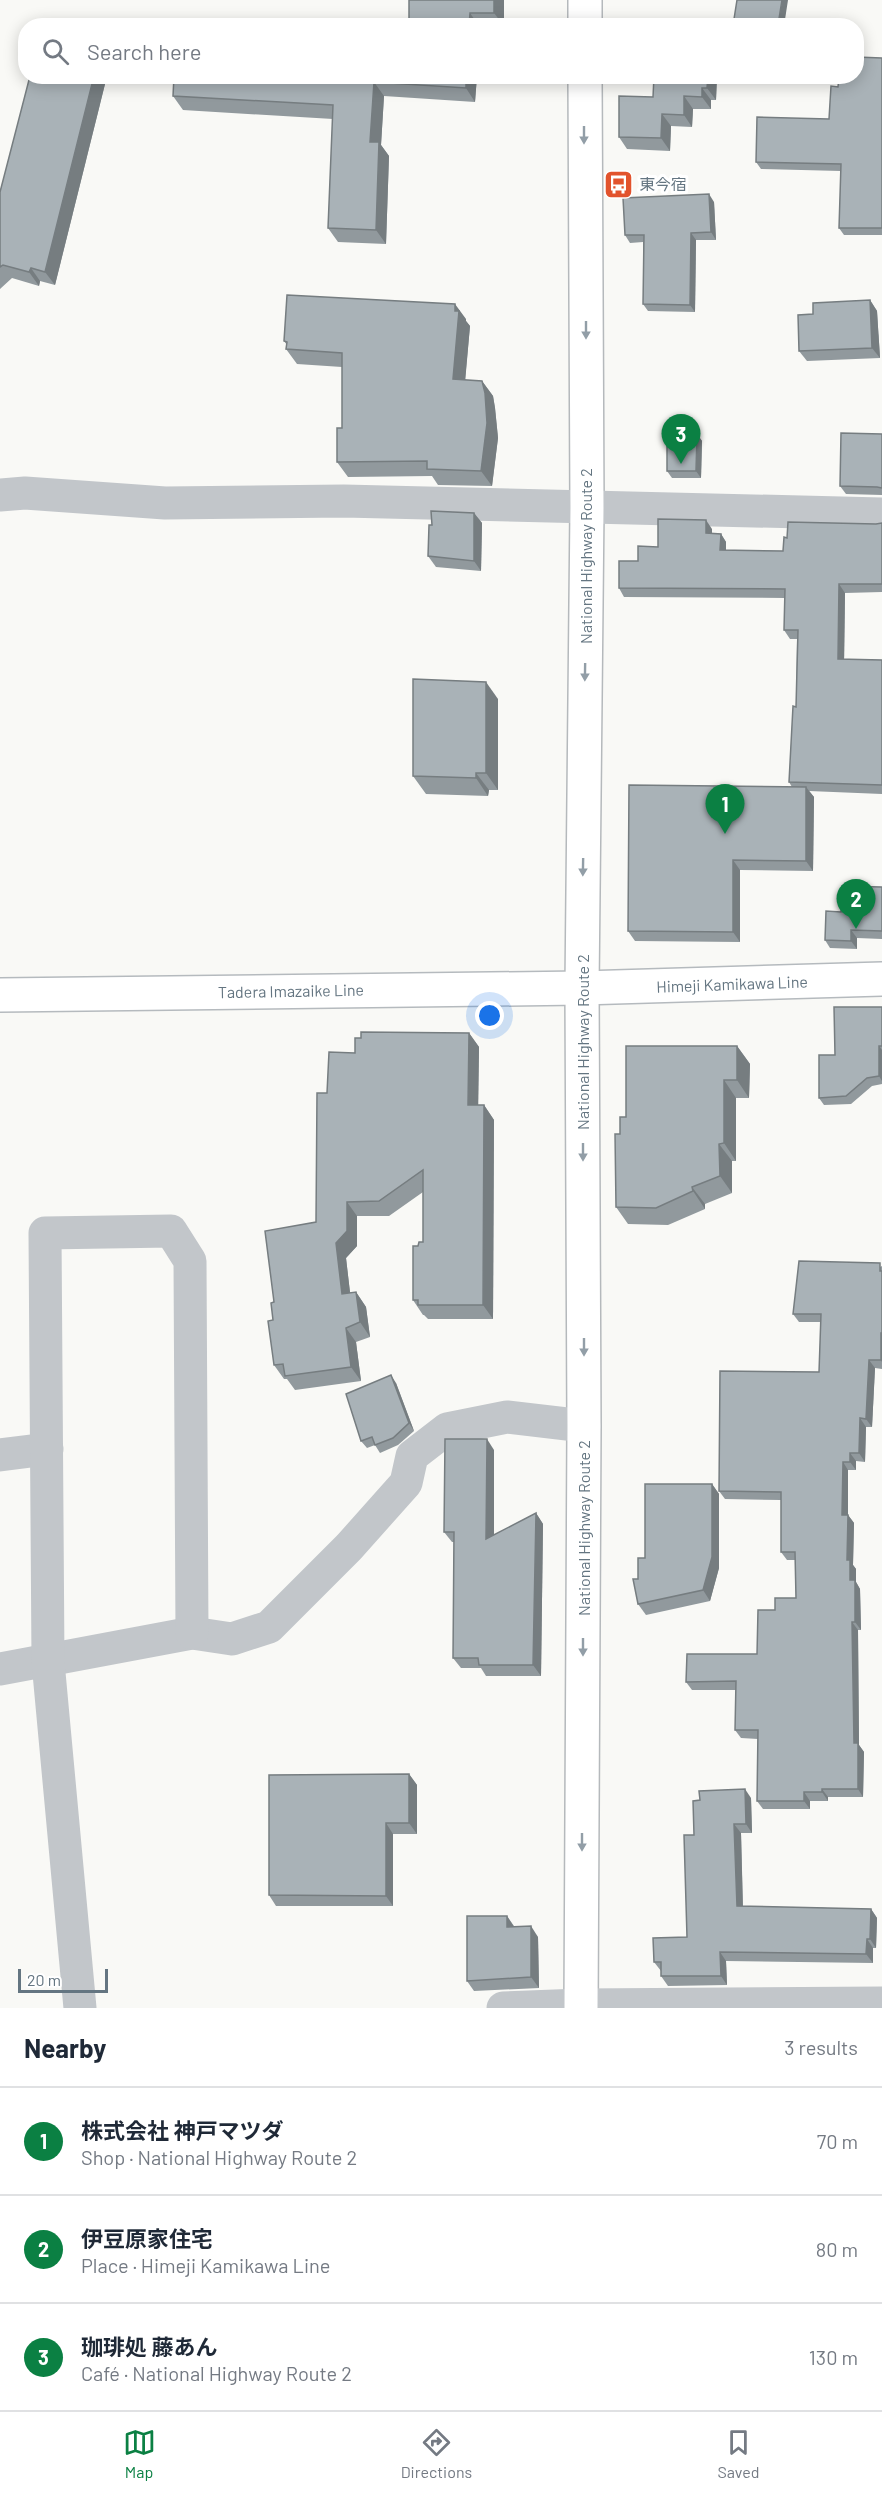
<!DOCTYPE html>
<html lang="en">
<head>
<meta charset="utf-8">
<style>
	:root { --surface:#fff; --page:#f2f2f3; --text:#1f2937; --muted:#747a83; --line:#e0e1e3; --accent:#0b8043 }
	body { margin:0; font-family:Barlow,"Noto Sans JP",sans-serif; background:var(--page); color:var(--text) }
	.scale { position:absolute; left:18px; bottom:15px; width:90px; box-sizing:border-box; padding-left:6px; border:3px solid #647581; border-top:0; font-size:16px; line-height:21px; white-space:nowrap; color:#647581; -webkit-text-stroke:4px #fff; paint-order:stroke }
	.you { position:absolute; left:490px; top:1016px; width:21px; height:21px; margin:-15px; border:4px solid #fff; border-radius:50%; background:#1a73e8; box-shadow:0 0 0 9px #1a73e833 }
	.badge { display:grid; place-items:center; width:39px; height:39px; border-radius:50%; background:var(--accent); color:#fff; font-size:20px; font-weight:700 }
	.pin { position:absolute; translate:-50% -50px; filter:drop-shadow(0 2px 3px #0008) }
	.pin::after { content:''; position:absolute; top:32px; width:21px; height:18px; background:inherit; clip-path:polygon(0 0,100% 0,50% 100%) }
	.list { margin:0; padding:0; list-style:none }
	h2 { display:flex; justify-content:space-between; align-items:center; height:78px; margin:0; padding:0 24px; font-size:26px }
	h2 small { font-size:20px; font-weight:400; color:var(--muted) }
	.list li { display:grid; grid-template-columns:39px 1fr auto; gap:18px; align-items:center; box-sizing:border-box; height:108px; padding:0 24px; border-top:2px solid var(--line) }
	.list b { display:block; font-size:22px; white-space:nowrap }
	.list p { margin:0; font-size:20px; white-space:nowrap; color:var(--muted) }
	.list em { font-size:20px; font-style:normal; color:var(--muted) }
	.icon { flex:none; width:33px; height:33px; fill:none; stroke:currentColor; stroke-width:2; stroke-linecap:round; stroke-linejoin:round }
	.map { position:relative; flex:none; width:882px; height:2008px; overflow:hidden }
	.search { position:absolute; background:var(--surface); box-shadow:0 3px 15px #0003; left:18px; right:18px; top:18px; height:66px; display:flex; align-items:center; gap:15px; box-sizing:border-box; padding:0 21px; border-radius:24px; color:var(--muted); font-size:22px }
	.sheet { height:402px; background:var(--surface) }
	nav { display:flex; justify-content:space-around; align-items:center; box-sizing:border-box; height:84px; border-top:2px solid var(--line); background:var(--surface); font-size:16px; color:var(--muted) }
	nav a { display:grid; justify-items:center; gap:3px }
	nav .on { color:var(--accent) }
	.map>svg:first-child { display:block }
</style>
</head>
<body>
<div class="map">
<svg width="882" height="2008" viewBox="0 0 882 2008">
	<rect width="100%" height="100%" fill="#f9f9f6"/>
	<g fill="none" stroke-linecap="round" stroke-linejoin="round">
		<defs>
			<path id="major" d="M0,995L582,988L882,979"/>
			<g id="highway">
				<path d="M585,26V0"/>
				<path d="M581,2008L584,1426L582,988L587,508L585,76"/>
			</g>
		</defs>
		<use href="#major" stroke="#b5babe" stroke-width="36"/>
		<use href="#highway" stroke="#b5b9bc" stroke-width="36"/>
		<g stroke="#c2c6ca" stroke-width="33">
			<path d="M0,495L25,493L165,503L344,501L882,514"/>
			<path d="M0,1455L47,1449"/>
			<path d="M0,1669L192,1633L232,1639L269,1627L349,1547L406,1483L412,1456L447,1429L507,1417L584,1426"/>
			<path d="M80,2008L48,1662L45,1233L171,1231L190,1261L192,1633"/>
			<path d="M503,2008L581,2005L882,2003"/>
		</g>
		<use href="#major" stroke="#fff" stroke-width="33"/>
		<use href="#highway" stroke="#fff" stroke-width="33"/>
	</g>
	<g fill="#91999d">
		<path d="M504,0V26H409Z"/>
		<path d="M734,19L784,26H739Z"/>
		<path d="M882,58V235H844L839,228L841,171L761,169L756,162L829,119L838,87Z"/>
		<path d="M30,76H107L55,285L40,281L39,286L12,278L0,289V192Z"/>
		<path d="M174,76H477L475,102L384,96L381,145L389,156L386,244L338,242L328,228L333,119L183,110L173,96Z"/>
		<path d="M654,76H717L716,100H711V109H693L692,127L671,126L670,151L627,149L619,137L653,97Z"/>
		<path d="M714,202L716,240H696L695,312L648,311L643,304V242L630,243L625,235Z"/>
		<path d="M870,300L877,311L880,358L807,361L799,351L813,314Z"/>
		<path d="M466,319V321L470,326L465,380L482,381L493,396L495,408L498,438L492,486L438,485L432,476L348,477L337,462L342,428V367L297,364L286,349L287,345L284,341Z"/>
		<path d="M697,434L702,441L701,478H672L667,471Z"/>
		<path d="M882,434V495L846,494L840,486Z"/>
		<path d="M474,513L482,523L481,571L436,567L428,556L432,525Z"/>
		<path d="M882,523V592L845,593L844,659L882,660V794L809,791L814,797L813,871L740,870V942L635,941L628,931L792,787L789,782L796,707L797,639H790L784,630L785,598L624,597L619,588L638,561L658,547L712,529V533L721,534L726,542V550L783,551L787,538Z"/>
		<path d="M498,699V790H489L488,796L426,794L413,776Z"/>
		<path d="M882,887V939L857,938V949L830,948L825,940L841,912Z"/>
		<path d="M882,1007V1084L872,1086L851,1104L824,1105L819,1098L835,1055Z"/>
		<path d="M469,1033L479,1047L478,1105H484L494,1120L493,1319H428L424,1315H423L413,1300L418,1246L423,1242V1192L389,1216H357V1246L346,1258L350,1293L356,1292L366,1307L370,1337L356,1342L361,1381L295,1390L287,1379H284L274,1365L273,1320L274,1302L316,1222L327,1093L355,1053L361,1038Z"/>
		<path d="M737,1046L750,1064L749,1098H736V1161H732V1193L705,1204V1209L668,1225L628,1224L616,1207L620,1134L626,1117Z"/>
		<path d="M882,1266V1369L875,1368L872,1427H866L865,1462L856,1461V1470H848V1515L854,1523L853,1565L856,1569V1582L860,1589L861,1630H858L859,1745L864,1752L863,1797H828V1801H810V1809H763L757,1801L758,1739L741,1738L735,1730L736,1690H692L686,1682L757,1654L775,1610L796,1598L795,1560H787L781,1552V1500L725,1499L719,1491L819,1372L821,1322H799L793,1314Z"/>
		<path d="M396,1383L414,1431L398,1445L380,1453L375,1445L367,1448L361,1441Z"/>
		<path d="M494,1450V1535L536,1513L543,1524L541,1676H486L481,1668H461L453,1658L454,1542H452L444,1532Z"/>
		<path d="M712,1484L719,1494V1568L710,1601L646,1615L638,1604V1579L645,1558Z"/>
		<path d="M409,1774L417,1785V1834H393V1906H276L269,1895Z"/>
		<path d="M751,1798L752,1833H741L743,1906L871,1909L877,1918L876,1948H873V1963L726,1961L727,1985L668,1986L661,1976V1971L654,1962L687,1937L694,1835Z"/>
		<path d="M507,1916L514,1926L538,1937L539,1988L474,1991L467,1981Z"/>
	</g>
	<g fill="#767d80">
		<path d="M494,0H504V26L494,13Z"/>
		<path d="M782,0H788L784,26H778Z"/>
		<path d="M470,13L479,26H469Z"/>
		<path d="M94,76H107L55,285L45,272Z"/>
		<path d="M466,76H477L475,102L466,88Z"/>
		<path d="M708,76H717L716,100L707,88Z"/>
		<path d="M374,82L384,96L381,145L389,156L386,244L376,230L370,142Z"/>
		<path d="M702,88L711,100V109L702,97Z"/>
		<path d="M684,96L693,109L692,127L684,115Z"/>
		<path d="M662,114L671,126L670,151L661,138Z"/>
		<path d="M709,194L714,202L716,240L711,232Z"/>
		<path d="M691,233L696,240L695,312L690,305Z"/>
		<path d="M31,268L40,281L39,286L29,272Z"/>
		<path d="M870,300L877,311L880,358L872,348Z"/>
		<path d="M455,304L466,319V321L470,326L464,394L453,379Z"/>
		<path d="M482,381L493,396L495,408L498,438L492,486L481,471Z"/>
		<path d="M697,434L702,441L701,478L696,471Z"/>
		<path d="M474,513L482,523L481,571L474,561Z"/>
		<path d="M706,520L712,529V541L706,533Z"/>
		<path d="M721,534L726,542V558L720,550Z"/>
		<path d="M839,584L845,593L844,668L838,659Z"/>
		<path d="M486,682L498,699V790L486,773Z"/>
		<path d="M476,773L489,790L488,796L476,778Z"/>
		<path d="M806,787L814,797L813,871L806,861Z"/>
		<path d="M733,860L740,870V942L733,932Z"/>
		<path d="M851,930L857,938V949L851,941Z"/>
		<path d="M469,1033L479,1047L478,1120L468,1105Z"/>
		<path d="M737,1046L750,1064L749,1098L737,1080Z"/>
		<path d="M879,1046L882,1050V1081L879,1076Z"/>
		<path d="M724,1080L736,1098V1161L724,1143Z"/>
		<path d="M484,1105L494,1120L493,1319L483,1305Z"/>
		<path d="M719,1144L732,1161V1193L720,1176Z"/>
		<path d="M692,1187L705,1204V1209L693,1191Z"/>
		<path d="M347,1202L357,1216V1246L346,1258L352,1309L342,1294L336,1243Z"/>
		<path d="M356,1292L366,1307L370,1337L360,1322Z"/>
		<path d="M346,1328L356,1342L361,1381L351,1367Z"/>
		<path d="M881,1333L882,1334V1362L881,1360Z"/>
		<path d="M869,1360L875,1368L872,1427L866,1419Z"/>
		<path d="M391,1375L396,1383L414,1431L409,1423Z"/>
		<path d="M860,1418L866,1427L865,1462L859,1453Z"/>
		<path d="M487,1439L494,1450V1549L486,1539Z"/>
		<path d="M850,1453L856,1461V1470L850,1462Z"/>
		<path d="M843,1462L848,1470V1515L854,1523L853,1565L856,1569V1582L860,1589L861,1630L855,1622L847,1560L842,1515Z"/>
		<path d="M712,1484L719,1494V1568L710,1601L703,1590Z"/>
		<path d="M536,1513L543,1524L541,1676L533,1665Z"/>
		<path d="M852,1622L858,1630L859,1745L864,1752L863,1797L858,1789L854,1743Z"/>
		<path d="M409,1774L417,1785V1834L409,1823Z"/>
		<path d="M745,1789L751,1798L752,1833L746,1824Z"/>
		<path d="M822,1789L828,1797V1801L822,1792Z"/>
		<path d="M804,1792L810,1801V1809L804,1801Z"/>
		<path d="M386,1823L393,1834V1906L386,1896Z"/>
		<path d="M734,1824L741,1833L743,1915L737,1906Z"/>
		<path d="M871,1909L877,1918L876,1948L870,1939Z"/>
		<path d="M507,1916L514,1927H507Z"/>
		<path d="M531,1926L538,1937L539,1988L531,1977Z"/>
		<path d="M867,1939L873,1948V1963L866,1954Z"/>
		<path d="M720,1952L726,1961L727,1985L721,1976Z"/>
	</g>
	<g fill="#a9b2b7" stroke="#767d80" stroke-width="1.5">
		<path d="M409,0H494V13H470L469,26H409Z"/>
		<path d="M737,0H782L778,25L734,19Z"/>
		<path d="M45,19L68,26H43Z"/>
		<path d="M856,57L882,58V228H839L841,164L756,162L757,117L829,119L831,86L838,87L839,76H856Z"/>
		<path d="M30,76H94L45,272L31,268L29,272L3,265L0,267V192Z"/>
		<path d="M174,76H466V88L374,82L370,142H379L376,230L328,228L333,105L173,96Z"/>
		<path d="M654,76H708L707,88H702V97L684,96V115L662,114L661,138L619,137V96L653,97Z"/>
		<path d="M709,194L711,232L691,233L690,305L643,304L644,235H625L623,198Z"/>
		<path d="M287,295L455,304V311H459L453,379L482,381L485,393L487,423L481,471L427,469V461L337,462V428H342V353L286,349L287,342L284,341Z"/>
		<path d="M870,300L872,348L799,351L798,315L813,314V303Z"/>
		<path d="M667,433L697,434L696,471H667Z"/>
		<path d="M841,433L882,434V488L877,487L840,486Z"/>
		<path d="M431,511L474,513V561L428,556L429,525H432Z"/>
		<path d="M658,519L706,520V533L721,534L720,550L783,551L784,537L787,538L788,522L876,524L882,523V584H839L838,659L882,660V785L789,782L793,706L796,707L798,630H784L785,589L619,588V561H638V546L658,547Z"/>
		<path d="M413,679L486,682V773H476V778L413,776Z"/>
		<path d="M629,785L806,787V861L733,860V932L628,931Z"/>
		<path d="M842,886L882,887V931L851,930V941L825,940L826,911L841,912Z"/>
		<path d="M834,1007H882V1046H879V1076L867,1078L846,1096L819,1098V1055H835Z"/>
		<path d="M361,1032L469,1033L468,1105H484L483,1305H418V1300H413V1246H418L419,1242H423V1170L379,1201L347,1202V1231L336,1243L342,1294L356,1292L360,1322L346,1328L351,1367L285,1376L283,1364L274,1365L268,1321L273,1320L271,1303L274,1302L265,1231L316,1222L317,1093H327L329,1052L355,1053V1038H361Z"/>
		<path d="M626,1046H737V1080H724V1143L719,1144L720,1176L692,1187L693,1191L656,1208L616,1207L615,1134H620V1117H626Z"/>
		<path d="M799,1261L880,1263V1271H882V1333H881V1360H869L866,1419L860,1418L859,1453H850V1462H843L842,1515H848L847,1560H850V1580H855V1622H852L854,1743H858V1789H822V1792H804V1801H757L758,1730H735L736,1681L686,1682L687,1654H757L758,1610H775V1598H796L795,1552H781V1492L719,1491L720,1371L819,1372L821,1314H793Z"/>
		<path d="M391,1375L409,1423L393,1438L375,1445L372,1437L361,1441L346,1394Z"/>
		<path d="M445,1439H487L486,1539L536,1513L533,1665H479L478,1658H453L454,1532H444Z"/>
		<path d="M645,1484H712V1557L703,1590L638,1604L633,1579H638V1558H645Z"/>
		<path d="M409,1774V1823H386V1896L269,1895V1775Z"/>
		<path d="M745,1789L746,1824H734L737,1906L871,1909L870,1939H867L866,1954L720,1952L721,1976H661V1962H654L653,1938L687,1937L684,1835H694L693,1801L700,1800L699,1791Z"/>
		<path d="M467,1916H507V1927L531,1926V1977L467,1981Z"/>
	</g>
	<defs><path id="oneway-solid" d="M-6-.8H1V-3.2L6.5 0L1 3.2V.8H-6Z" transform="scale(1.5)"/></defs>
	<g fill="#929ea7">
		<use href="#oneway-solid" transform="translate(584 135) rotate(90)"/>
		<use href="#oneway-solid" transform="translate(586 330) rotate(90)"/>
		<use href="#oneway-solid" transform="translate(585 672) rotate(91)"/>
		<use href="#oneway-solid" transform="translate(583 867) rotate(91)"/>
		<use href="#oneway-solid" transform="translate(583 1152) rotate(90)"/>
		<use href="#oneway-solid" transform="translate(584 1347) rotate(90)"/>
		<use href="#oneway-solid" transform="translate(583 1647) rotate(90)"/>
		<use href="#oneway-solid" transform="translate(582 1842) rotate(90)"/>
	</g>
	<defs>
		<symbol id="bus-square" viewBox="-11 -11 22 22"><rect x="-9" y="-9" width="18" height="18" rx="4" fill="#e2532d" stroke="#fff"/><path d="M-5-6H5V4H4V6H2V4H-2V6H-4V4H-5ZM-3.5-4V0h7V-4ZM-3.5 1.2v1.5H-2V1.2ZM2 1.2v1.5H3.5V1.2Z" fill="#fff"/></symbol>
	</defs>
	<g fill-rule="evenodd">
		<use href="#bus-square" x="602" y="168" width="33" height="33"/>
	</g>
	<g text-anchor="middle" stroke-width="6" stroke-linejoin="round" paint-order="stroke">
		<g font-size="16" fill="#647581" stroke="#fff" text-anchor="start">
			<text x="639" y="190">東今宿</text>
		</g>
		<g font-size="16" fill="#647581" stroke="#fff">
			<text transform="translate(586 556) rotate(-90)" y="6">National Highway Route 2</text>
			<text transform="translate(732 984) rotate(-2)" y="6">Himeji Kamikawa Line</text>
			<text transform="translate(291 991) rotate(-1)" y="6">Tadera Imazaike Line</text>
			<text transform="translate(583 1042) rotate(-90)" y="6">National Highway Route 2</text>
			<text transform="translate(584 1528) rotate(-90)" y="6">National Highway Route 2</text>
		</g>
	</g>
</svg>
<div class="scale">20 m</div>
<div class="you"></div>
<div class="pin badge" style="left:725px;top:834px">1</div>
<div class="pin badge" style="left:856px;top:929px">2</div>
<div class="pin badge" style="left:681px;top:464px">3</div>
<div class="search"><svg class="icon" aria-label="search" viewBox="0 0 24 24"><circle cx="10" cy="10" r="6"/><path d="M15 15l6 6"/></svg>Search here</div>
</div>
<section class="sheet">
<h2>Nearby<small>3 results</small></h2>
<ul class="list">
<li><span class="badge">1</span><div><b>株式会社 神戸マツダ</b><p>Shop · National Highway Route 2</p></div><em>70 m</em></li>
<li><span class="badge">2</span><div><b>伊豆原家住宅</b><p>Place · Himeji Kamikawa Line</p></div><em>80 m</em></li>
<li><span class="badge">3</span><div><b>珈琲処 藤あん</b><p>Café · National Highway Route 2</p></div><em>130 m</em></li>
</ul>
</section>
<nav>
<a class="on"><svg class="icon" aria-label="map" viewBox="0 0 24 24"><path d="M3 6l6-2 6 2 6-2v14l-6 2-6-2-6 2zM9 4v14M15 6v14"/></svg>Map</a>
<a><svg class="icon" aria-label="directions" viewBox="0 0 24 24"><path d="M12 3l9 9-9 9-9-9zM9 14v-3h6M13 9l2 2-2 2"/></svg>Directions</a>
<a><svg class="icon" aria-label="saved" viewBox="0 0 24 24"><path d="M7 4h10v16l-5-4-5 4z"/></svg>Saved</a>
</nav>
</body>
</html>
